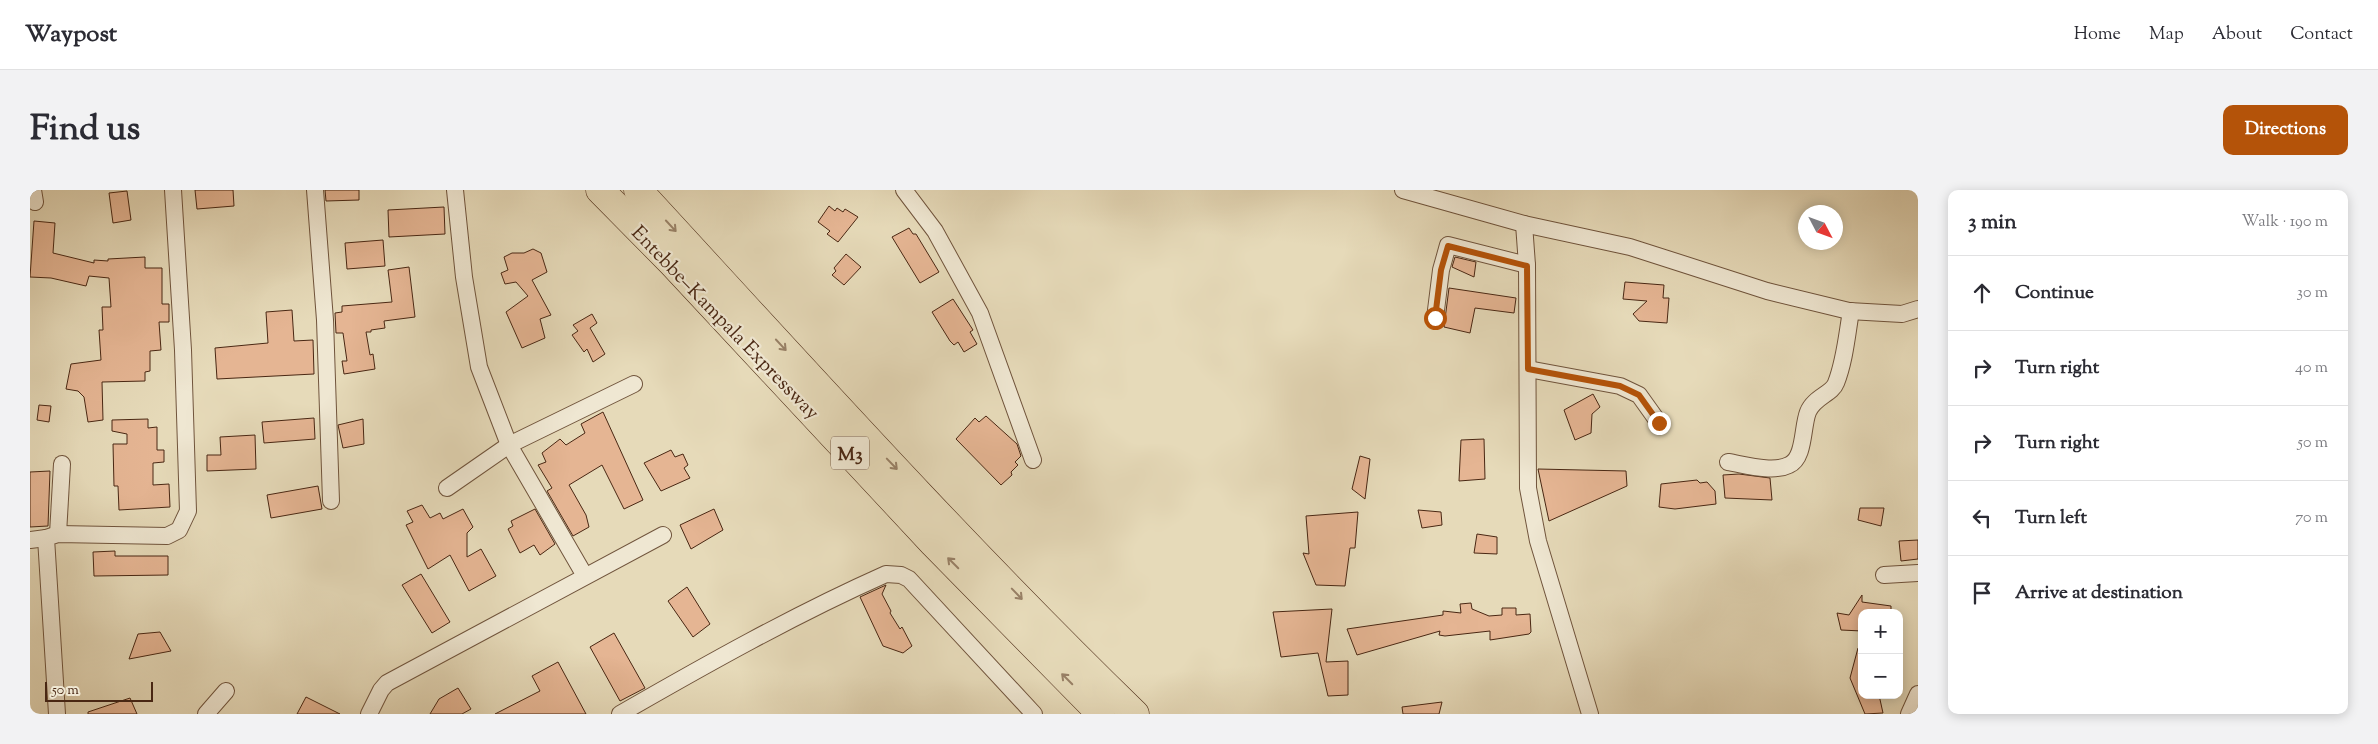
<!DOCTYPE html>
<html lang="en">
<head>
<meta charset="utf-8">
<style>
	:root { --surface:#fff; --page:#f2f2f3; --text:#2b2b33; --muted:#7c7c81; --line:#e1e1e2; --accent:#b45309 }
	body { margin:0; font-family:"Sorts Mill Goudy",serif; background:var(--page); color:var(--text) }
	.controls { position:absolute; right:15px; bottom:15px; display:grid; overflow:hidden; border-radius:10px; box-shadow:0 2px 12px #0003 }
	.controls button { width:45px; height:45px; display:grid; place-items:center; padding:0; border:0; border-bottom:1px solid var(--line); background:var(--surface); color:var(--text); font:25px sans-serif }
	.compass { position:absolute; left:1768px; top:15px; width:45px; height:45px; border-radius:50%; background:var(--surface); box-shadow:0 2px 12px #0003; rotate:131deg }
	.scale { position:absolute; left:15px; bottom:12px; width:108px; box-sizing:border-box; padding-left:5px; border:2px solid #492713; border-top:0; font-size:14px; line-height:18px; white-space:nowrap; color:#492713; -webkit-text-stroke:4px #efe7d2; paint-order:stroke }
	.stop { position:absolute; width:15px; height:15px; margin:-11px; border:4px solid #b45309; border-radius:50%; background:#fff }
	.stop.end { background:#b45309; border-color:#fff; box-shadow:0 1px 5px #0008 }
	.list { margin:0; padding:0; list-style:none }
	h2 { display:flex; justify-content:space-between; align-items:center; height:65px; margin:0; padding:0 20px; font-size:21px }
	h2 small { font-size:16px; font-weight:400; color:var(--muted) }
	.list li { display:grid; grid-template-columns:32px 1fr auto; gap:15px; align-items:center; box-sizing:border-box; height:75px; padding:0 20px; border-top:1px solid var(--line) }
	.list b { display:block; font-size:19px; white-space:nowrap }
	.list em { font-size:16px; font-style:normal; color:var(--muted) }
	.icon { flex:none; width:28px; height:28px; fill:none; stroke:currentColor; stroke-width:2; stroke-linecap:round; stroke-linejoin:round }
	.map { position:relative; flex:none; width:1888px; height:524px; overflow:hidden; border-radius:10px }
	header { display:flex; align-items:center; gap:30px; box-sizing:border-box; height:70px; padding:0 25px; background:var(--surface); border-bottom:1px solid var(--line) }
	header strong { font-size:24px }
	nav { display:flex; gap:28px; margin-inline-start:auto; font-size:18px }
	.intro { display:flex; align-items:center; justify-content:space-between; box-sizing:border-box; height:120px; padding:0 30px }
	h1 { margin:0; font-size:35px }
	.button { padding:12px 22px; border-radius:10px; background:var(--accent); color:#fff; font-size:18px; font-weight:700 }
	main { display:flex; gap:30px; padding:0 30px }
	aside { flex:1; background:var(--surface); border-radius:10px; box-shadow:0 2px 12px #0003 }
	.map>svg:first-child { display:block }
</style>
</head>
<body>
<header>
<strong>Waypost</strong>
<nav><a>Home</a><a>Map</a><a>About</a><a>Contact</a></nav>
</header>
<div class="intro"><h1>Find us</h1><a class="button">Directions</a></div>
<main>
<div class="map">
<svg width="1888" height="524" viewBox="0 0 1888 524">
	<rect width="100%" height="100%" fill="#e6dab9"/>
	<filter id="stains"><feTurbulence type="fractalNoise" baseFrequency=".004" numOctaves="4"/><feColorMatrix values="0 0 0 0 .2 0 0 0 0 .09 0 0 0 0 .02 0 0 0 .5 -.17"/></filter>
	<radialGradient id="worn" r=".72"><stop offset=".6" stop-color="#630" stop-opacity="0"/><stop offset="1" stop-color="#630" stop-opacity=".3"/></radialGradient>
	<g fill="#e5b593" stroke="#492713">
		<path d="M165,0H203L204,16L167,19Z"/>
		<path d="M295,0H329V10L296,11Z"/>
		<path d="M97,1L101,30L83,33L79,3Z"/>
		<path d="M799,16L805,21L807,18L813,22L815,19L828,27L808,52L797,44L800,41L788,32Z"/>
		<path d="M414,17L415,44L359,47L358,20Z"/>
		<path d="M4,31L25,33L23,63L64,73V70L78,71V69L115,67V78H132V114H139V132H129L131,160L120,161V181L115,182V191L72,192L73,230L58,232L54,207L48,201L36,199L41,174L71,170L69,140H73L72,117H81L79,88L59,86L56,96L21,88L0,87Z"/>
		<path d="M879,38L883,44H886L909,82L890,93L862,47Z"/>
		<path d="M353,50L355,76L317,79L315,53Z"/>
		<path d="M503,59L511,63L517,82L502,90L521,125L510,129L515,148L492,158L476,122L498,106L486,92L475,94L471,83L478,80L474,67L482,63H494Z"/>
		<path d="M816,64L831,77L814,95L802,85L806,81L804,78Z"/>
		<path d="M1425,67L1446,72L1444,87L1422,77Z"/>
		<path d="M379,77L385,127L354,131L355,138L341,140V142H336L340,165L343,164L345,179L314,184L312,171H317L313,143H306L305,123L312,122V116L362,112L358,80Z"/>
		<path d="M1595,92L1634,95L1633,108H1639L1637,133L1609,131L1603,124L1617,111L1593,109Z"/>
		<path d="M1419,98L1486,108L1484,123L1445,118L1440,143L1414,137Z"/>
		<path d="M923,109L943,140L940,142L947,154L934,162L928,152L924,155L920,151L902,122Z"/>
		<path d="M262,120L264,151L283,150L284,184L187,189L185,158L238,153L236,122Z"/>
		<path d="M562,124L567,133L560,138L575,164L563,172L557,159L554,162L542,145L548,141L543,135Z"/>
		<path d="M1563,204L1570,217L1562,224L1561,243L1545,250L1534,220Z"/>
		<path d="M9,215L21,216L19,232L7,230Z"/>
		<path d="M573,222L613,310L594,319L572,275L539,295L556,325L559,337L543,346L517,301L522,298L508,275L516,272L512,263L530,249L536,255L555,243L551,234Z"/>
		<path d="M956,226L987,254L991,266L985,272L988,275L981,282L982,285L971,295L926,249L945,228L949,232Z"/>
		<path d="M284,228L285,249L234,253L232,232Z"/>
		<path d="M118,229V238L127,237V260H134V272L123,273V295L139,294L140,317L89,320L88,296H84L83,254H97V244L82,241V230Z"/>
		<path d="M333,229L334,254L313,258L308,235Z"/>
		<path d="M225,245L226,279L177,281V265H191L190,247Z"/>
		<path d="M1454,249L1455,289L1429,291L1431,250Z"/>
		<path d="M641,260L645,267L653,264L658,275L654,278L660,288L631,301L614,273Z"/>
		<path d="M1330,266L1340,269L1335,309L1322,299Z"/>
		<path d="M1508,279L1596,281L1597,296L1519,331Z"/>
		<path d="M20,281L18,336L0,337V282Z"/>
		<path d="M1709,284L1740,288L1742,310L1695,308L1693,285Z"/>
		<path d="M1667,290L1670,293L1677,292L1685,301L1686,314L1645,319L1629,317L1631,294Z"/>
		<path d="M288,296L292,319L241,328L237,305Z"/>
		<path d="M392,315L400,328L410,323L413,329L433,319L443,337L437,343V367L451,359L466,386L439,401L420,365L398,379L376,335L383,332L377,321Z"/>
		<path d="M1830,318H1854L1851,336L1828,330Z"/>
		<path d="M505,319L525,354L510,365L504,355L490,363L478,339L483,336L481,331Z"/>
		<path d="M684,319L693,340L661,359L650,335Z"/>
		<path d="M1388,320L1411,322L1412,335L1392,338Z"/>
		<path d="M1328,322L1325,358H1320L1315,396L1286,395L1273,363L1279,364L1276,326Z"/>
		<path d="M1447,344L1467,347V364L1444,363Z"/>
		<path d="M1888,350V369L1871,371L1869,351Z"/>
		<path d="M85,361V366H138V385L64,386L63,362Z"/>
		<path d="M391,384L420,432L402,443L372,395Z"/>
		<path d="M856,395L852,404L861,421L860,423L870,439L872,437L882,456L873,463L853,456L830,407Z"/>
		<path d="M657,397L680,434L663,447L638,411Z"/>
		<path d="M1832,405V412L1861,416V423H1832V441L1811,440L1807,423L1819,425Z"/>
		<path d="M1441,413L1442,419L1459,426L1472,425V418H1486V425L1500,424L1501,442L1499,444L1460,450V441L1415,446L1409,445L1410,441L1327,465L1317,439L1413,425V421L1431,423L1430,414Z"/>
		<path d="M1302,419L1296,472L1318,471V505L1298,506L1288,463L1251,467L1243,422Z"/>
		<path d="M130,442L141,461L99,469L108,444Z"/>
		<path d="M584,443L615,498L590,511L560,457Z"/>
		<path d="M1828,458H1832V505H1849L1853,523L1835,524L1820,488Z"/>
		<path d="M528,472L556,524H465L510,501L502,486Z"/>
		<path d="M428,498L441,519L432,524H400L409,509Z"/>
		<path d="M276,507L310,524H267Z"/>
		<path d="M100,508L107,524H58V522Z"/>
		<path d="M1412,512L1409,524H1373L1372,517Z"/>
	</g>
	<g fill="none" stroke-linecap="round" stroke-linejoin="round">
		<defs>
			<g id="street">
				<path d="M3,0L5,12"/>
				<path d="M285,0L295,130L301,311"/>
				<path d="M425,0L434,87L449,177L479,255L555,386"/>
				<path d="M874,0L905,41L950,123L1003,270"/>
				<path d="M1373,0L1494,34L1600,57L1737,101L1819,121L1872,124L1888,119"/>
				<path d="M1494,34L1497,75L1498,298L1508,351L1560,524"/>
				<path d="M1405,128L1411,80L1418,55L1497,75"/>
				<path d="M1498,179L1590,196L1609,205L1629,233"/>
				<path d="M1698,272C1716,275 1743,283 1759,275C1775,268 1772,237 1778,222C1784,207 1802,204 1806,193C1815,170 1817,144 1821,121"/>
				<path d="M417,298L479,255L604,194"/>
				<path d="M28,344L32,274"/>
				<path d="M0,350L16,348"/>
				<path d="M1854,385L1888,383"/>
				<path d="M27,524L16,348L28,344L137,346L149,340L158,321L153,160L143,0"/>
				<path d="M176,524L196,501"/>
				<path d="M339,524L351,500L357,493L633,345"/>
				<path d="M590,524C677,474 764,425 856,384L871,385L879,389L1004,524"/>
				<path d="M1879,524L1888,504"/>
			</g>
			<g id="highway">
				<path d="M570,0L643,74L903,353L1071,524"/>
				<path d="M608,0C771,177 933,357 1105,524"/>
			</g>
		</defs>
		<use href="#street" stroke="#70543c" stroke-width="18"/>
		<use href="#highway" stroke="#492713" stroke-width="29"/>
		<use href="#street" stroke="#efe7d2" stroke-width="16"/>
		<use href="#highway" stroke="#e6dab9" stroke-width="28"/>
	</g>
	<defs><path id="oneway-shaft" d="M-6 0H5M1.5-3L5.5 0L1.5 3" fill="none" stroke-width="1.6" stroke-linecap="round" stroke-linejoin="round" transform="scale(1.25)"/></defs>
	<g stroke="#988066">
		<use href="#oneway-shaft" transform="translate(641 36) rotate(47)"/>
		<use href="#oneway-shaft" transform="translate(751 155) rotate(47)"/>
		<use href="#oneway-shaft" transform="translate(862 274) rotate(46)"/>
		<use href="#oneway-shaft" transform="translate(923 373) rotate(-135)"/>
		<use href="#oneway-shaft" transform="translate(987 404) rotate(46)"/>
		<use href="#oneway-shaft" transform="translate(1037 489) rotate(-135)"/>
	</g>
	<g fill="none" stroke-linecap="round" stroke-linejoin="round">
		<path stroke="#b45309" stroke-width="6" d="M1405,128L1411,80L1418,56L1497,76L1498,179L1590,196L1609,205L1629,233"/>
	</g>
	<g text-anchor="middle" stroke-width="4.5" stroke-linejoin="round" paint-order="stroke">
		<rect fill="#efe7d2" stroke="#7b614c" stroke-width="1" x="801" y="246.5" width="38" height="33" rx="4"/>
		<g font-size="19" font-weight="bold" fill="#492713">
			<text x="820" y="270">M3</text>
		</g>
		<g font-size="20" fill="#492713" stroke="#efe7d2">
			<text transform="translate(696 132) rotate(46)" y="7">Entebbe–Kampala Expressway</text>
		</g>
	</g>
	<rect width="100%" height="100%" filter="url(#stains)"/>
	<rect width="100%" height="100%" fill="url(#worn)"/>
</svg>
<div class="controls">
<button>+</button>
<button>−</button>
</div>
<svg class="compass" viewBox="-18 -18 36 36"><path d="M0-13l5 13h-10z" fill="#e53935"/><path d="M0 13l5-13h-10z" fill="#7c7c81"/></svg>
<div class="scale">50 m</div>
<div class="stop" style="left:1405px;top:128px"></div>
<div class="stop end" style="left:1629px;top:233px"></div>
</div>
<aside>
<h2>3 min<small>Walk · 190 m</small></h2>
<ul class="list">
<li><svg class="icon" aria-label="ahead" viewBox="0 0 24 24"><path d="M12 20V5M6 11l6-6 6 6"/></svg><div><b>Continue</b></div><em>30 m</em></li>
<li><svg class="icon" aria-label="right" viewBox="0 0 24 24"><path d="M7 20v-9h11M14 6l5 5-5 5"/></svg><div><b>Turn right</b></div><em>40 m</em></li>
<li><svg class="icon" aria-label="right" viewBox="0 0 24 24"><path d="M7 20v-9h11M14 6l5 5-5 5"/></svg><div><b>Turn right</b></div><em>50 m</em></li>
<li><svg class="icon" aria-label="left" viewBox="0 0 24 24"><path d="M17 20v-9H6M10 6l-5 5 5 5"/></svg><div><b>Turn left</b></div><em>70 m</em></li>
<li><svg class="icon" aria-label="arrive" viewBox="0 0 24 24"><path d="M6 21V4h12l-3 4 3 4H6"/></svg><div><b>Arrive at destination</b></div></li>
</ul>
</aside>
</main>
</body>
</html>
